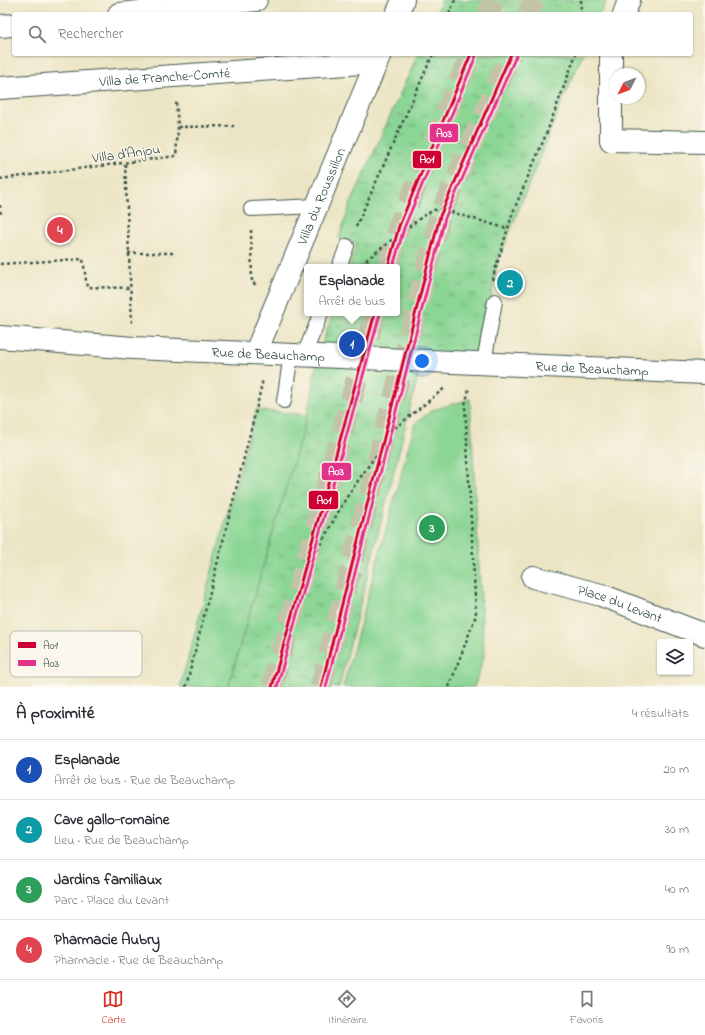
<!DOCTYPE html>
<html lang="fr">
<head>
<meta charset="utf-8">
<style>
	:root { --surface:#fff; --page:#f2f2f3; --text:#2b2b33; --muted:#7c7c81; --line:#e1e1e2; --accent:#d93025 }
	body { margin:0; font-family:"Indie Flower",sans-serif; background:var(--page); color:var(--text) }
	.controls { position:absolute; right:12px; bottom:12px; display:grid; overflow:hidden; border-radius:4px; box-shadow:0 1px 3px #0004 }
	.controls button { width:36px; height:36px; display:grid; place-items:center; padding:0; border:0; border-bottom:1px solid var(--line); background:var(--surface); color:var(--text); font:20px sans-serif }
	.compass { position:absolute; left:609px; top:68px; width:36px; height:36px; border-radius:50%; background:var(--surface); box-shadow:0 1px 3px #0004; rotate:228deg }
	.you { position:absolute; left:422px; top:361px; width:14px; height:14px; margin:-10px; border:3px solid #fff; border-radius:50%; background:#1a73e8; box-shadow:0 0 0 6px #1a73e833 }
	.badge { display:grid; place-items:center; width:26px; height:26px; border-radius:50%; background:var(--accent); color:#fff; font-size:13px; font-weight:700 }
	.pin { position:absolute; translate:-50% -50%; border:2px solid #fff; box-shadow:0 1px 4px #0006 }
	.popup { position:absolute; left:304px; top:264px; width:96px; height:52px; box-sizing:border-box; display:grid; place-content:center; border-radius:4px; background:var(--surface); filter:drop-shadow(0 1px 3px #0005); font-size:13px; white-space:nowrap; color:var(--muted) }
	.popup b { font-size:15px; color:var(--text) }
	.popup::after { content:''; position:absolute; left:50%; top:100%; margin-left:-8px; border:8px solid transparent; border-top-color:var(--surface) }
	.list { margin:0; padding:0; list-style:none }
	h2 { display:flex; justify-content:space-between; align-items:center; height:52px; margin:0; padding:0 16px; font-size:17px }
	h2 small { font-size:13px; font-weight:400; color:var(--muted) }
	.list li { display:grid; grid-template-columns:26px 1fr auto; gap:12px; align-items:center; box-sizing:border-box; height:60px; padding:0 16px; border-top:1px solid var(--line) }
	.list b { display:block; font-size:15px; white-space:nowrap }
	.list p { margin:0; font-size:13px; white-space:nowrap; color:var(--muted) }
	.list em { font-size:13px; font-style:normal; color:var(--muted) }
	.icon { flex:none; width:22px; height:22px; fill:none; stroke:currentColor; stroke-width:2; stroke-linecap:round; stroke-linejoin:round }
	.map { position:relative; flex:none; width:705px; height:687px; overflow:hidden }
	.search { position:absolute; background:var(--surface); box-shadow:0 1px 3px #0004; left:12px; right:12px; top:12px; height:44px; display:flex; align-items:center; gap:10px; box-sizing:border-box; padding:0 14px; border-radius:4px; color:var(--muted); font-size:15px }
	.sheet { height:292px; background:var(--surface) }
	nav { display:flex; justify-content:space-around; align-items:center; box-sizing:border-box; height:56px; border-top:1px solid var(--line); background:var(--surface); font-size:11px; color:var(--muted) }
	nav a { display:grid; justify-items:center; gap:2px }
	nav .on { color:var(--accent) }
	.map>svg:first-child { display:block }
</style>
</head>
<body>
<div class="map">
<svg width="705" height="687" viewBox="0 0 705 687">
	<defs>
		<pattern id="park-tufts" width="24" height="20" patternUnits="userSpaceOnUse"><rect width="24" height="20" fill="#8bd694"/><path d="M3 7l-1-3M5 7V3M7 7l1-3M15 17l-1-3M17 17v-4M19 17l1-3" fill="none" stroke="#71af7a"/></pattern>
	</defs>
	<rect width="100%" height="100%" fill="#fbf7ec"/>
	<filter id="ink" filterUnits="userSpaceOnUse"><feTurbulence type="fractalNoise" baseFrequency=".025" numOctaves="2"/><feDisplacementMap in="SourceGraphic" scale="8" xChannelSelector="R" yChannelSelector="G"/><feConvolveMatrix kernelMatrix="1 2 1 2 8 2 1 2 1" color-interpolation-filters="sRGB"/></filter>
	<filter id="wash" filterUnits="userSpaceOnUse"><feTurbulence type="fractalNoise" baseFrequency=".012" numOctaves="4" result="noise"/><feDisplacementMap in="SourceGraphic" scale="16" xChannelSelector="R" yChannelSelector="G"/><feGaussianBlur stdDeviation="0.9" result="paint"/><feColorMatrix in="noise" values="0 0 0 0 0 0 0 0 0 0 0 0 0 0 0 0 0 1.4 0 .05"/><feComposite in="paint" operator="in"/></filter>
	<g filter="url(#wash)">
		<rect width="100%" height="100%" fill="#ece5c5"/>
		<g fill="url(#park-tufts)" stroke="#558a64">
			<path d="M442,0H607L600,14H436Z"/>
			<path d="M418,54H583L562,102L497,263L481,359L423,357L339,687H228L307,415L318,355L333,313H397V267H349L357,243L339,238L350,205Z"/>
		</g>
		<g fill="#8bd694" stroke="#558a64">
			<path d="M470,399L484,656L474,687H343L415,423L433,410Z"/>
			<path d="M256,410L307,415L228,687H180Z"/>
		</g>
	</g>
	<g filter="url(#ink)">
		<g fill="none" stroke-linecap="round" stroke-linejoin="round">
			<g stroke="#c3c3a8" stroke-width="22" stroke-dasharray="22 11" stroke-linecap="butt">
				<path d="M488,14L494,0"/>
				<path d="M528,14L534,0"/>
				<path d="M388,267L399,226L471,54"/>
				<path d="M272,687L375,313"/>
				<path d="M321,687L440,216L511,54"/>
			</g>
			<defs>
				<g id="service">
					<path d="M251,209L317,206"/>
					<path d="M339,267L347,246"/>
					<path d="M304,355L321,313"/>
					<path d="M484,362L495,301"/>
					<path d="M284,401L291,354"/>
				</g>
				<g id="minor">
					<path d="M119,14L256,0"/>
					<path d="M397,14L403,0"/>
					<path d="M624,14L629,0"/>
					<path d="M0,26L14,25"/>
					<path d="M611,54V140L705,142"/>
					<path id="s1" d="M0,88L377,62"/>
					<path id="s2" d="M0,337L133,348L705,373"/>
					<path id="s3" d="M256,352L380,54"/>
					<path id="s4" d="M533,577L601,595L705,635"/>
				</g>
			</defs>
			<use href="#service" stroke="#3e564a" stroke-width="16"/>
			<use href="#minor" stroke="#3e564a" stroke-width="24"/>
			<g stroke="#3e564a" stroke-width="2.5" stroke-dasharray="3 3" stroke-linecap="butt">
				<path d="M581,0V14"/>
				<path d="M449,14L455,0"/>
				<path d="M178,127L234,126"/>
				<path d="M125,164L132,323"/>
				<path d="M0,179L176,156L178,127L176,101"/>
				<path d="M0,205L1,216"/>
				<path d="M356,227L433,54"/>
				<path d="M251,230L252,283L258,285"/>
				<path d="M128,253H175"/>
				<path d="M366,260L423,216L434,210L441,209L508,229"/>
				<path d="M0,264L83,259L87,287L129,288"/>
				<path d="M492,280L513,212L547,132L576,54"/>
				<path d="M186,687L256,410L263,379"/>
				<path d="M277,687L304,574L346,498L395,428L446,387"/>
				<path d="M449,687L476,615L465,405L469,389"/>
			</g>
			<use href="#service" stroke="#fff" stroke-width="14"/>
			<use href="#minor" stroke="#fff" stroke-width="22"/>
			<defs>
				<g id="bus-1">
					<path d="M388,267L399,226L471,54"/>
					<path d="M272,687L375,313"/>
					<path d="M321,687L440,216L511,54"/>
				</g>
				<g id="bus-2">
					<path d="M393,267L404,228L476,56"/>
					<path d="M277,687L380,314"/>
					<path d="M326,687L445,218L516,56"/>
				</g>
			</defs>
			<use href="#bus-1" stroke="#fbf7ec" stroke-width="6"/>
			<use href="#bus-2" stroke="#fbf7ec" stroke-width="6"/>
			<use href="#bus-1" stroke="#ce0033" stroke-width="3"/>
			<use href="#bus-2" stroke="#e33289" stroke-width="3"/>
		</g>
	</g>
	<g text-anchor="middle" stroke-width="3" stroke-linejoin="round" paint-order="stroke">
		<g font-size="14" fill="#1f3d34" stroke="#fbf7ec">
			<text dy="5" stroke="none"><textPath href="#s1" startOffset="165">Villa de Franche-Comté</textPath></text>
			<text transform="translate(126 153) rotate(-8)" y="5">Villa d'Anjou</text>
			<text dy="5" stroke="none"><textPath href="#s3" startOffset="169">Villa du Roussillon</textPath></text>
			<text dy="5" stroke="none"><textPath href="#s2" startOffset="269">Rue de Beauchamp</textPath></text>
			<text dy="5" stroke="none"><textPath href="#s2" startOffset="593">Rue de Beauchamp</textPath></text>
			<text dy="5" stroke="none"><textPath href="#s4" startOffset="91">Place du Levant</textPath></text>
		</g>
	</g>
	<rect x="10" y="631" width="132" height="46" rx="6" fill="#fbf7ec" stroke="#b9bfb5" stroke-width="1"/>
	<rect x="18" y="642" width="18" height="6" fill="#ce0033"/>
	<rect x="18" y="660" width="18" height="6" fill="#e33289"/>
	<g font-size="11" fill="#1f3d34">
		<text x="43" y="649">A01</text>
		<text x="43" y="667">A03</text>
	</g>
	<g stroke="#fbf7ec" stroke-width="1.5">
		<rect x="429" y="123" width="30" height="20" rx="4" fill="#e33289"/>
		<rect x="412" y="150" width="30" height="19" rx="4" fill="#ce0033"/>
		<rect x="321" y="462" width="31" height="19" rx="4" fill="#e33289"/>
		<rect x="308" y="490" width="31" height="20" rx="4" fill="#ce0033"/>
	</g>
	<g font-size="11" text-anchor="middle" font-weight="bold" fill="#fff">
		<text x="444" y="137">A03</text>
		<text x="427" y="163">A01</text>
		<text x="336" y="475">A03</text>
		<text x="324" y="504">A01</text>
	</g>
</svg>
<div class="controls">
<button><svg class="icon" aria-label="layers" viewBox="0 0 24 24"><path d="M12 4l9 5-9 5-9-5zM3 14l9 5 9-5"/></svg></button>
</div>
<svg class="compass" viewBox="-18 -18 36 36"><path d="M0-13l5 13h-10z" fill="#e53935"/><path d="M0 13l5-13h-10z" fill="#7c7c81"/></svg>
<div class="you"></div>
<div class="pin badge" style="left:352px;top:344px;background:#1a4fb4">1</div>
<div class="popup"><b>Esplanade</b>Arrêt de bus</div>
<div class="pin badge" style="left:510px;top:283px;background:#0f9aa8">2</div>
<div class="pin badge" style="left:432px;top:528px;background:#2e9e5b">3</div>
<div class="pin badge" style="left:60px;top:230px;background:#e0444e">4</div>
<div class="search"><svg class="icon" aria-label="search" viewBox="0 0 24 24"><circle cx="10" cy="10" r="6"/><path d="M15 15l6 6"/></svg>Rechercher</div>
</div>
<section class="sheet">
<h2>À proximité<small>4 résultats</small></h2>
<ul class="list">
<li><span class="badge" style="background:#1a4fb4">1</span><div><b>Esplanade</b><p>Arrêt de bus · Rue de Beauchamp</p></div><em>20 m</em></li>
<li><span class="badge" style="background:#0f9aa8">2</span><div><b>Cave gallo-romaine</b><p>Lieu · Rue de Beauchamp</p></div><em>30 m</em></li>
<li><span class="badge" style="background:#2e9e5b">3</span><div><b>Jardins familiaux</b><p>Parc · Place du Levant</p></div><em>40 m</em></li>
<li><span class="badge" style="background:#e0444e">4</span><div><b>Pharmacie Aubry</b><p>Pharmacie · Rue de Beauchamp</p></div><em>90 m</em></li>
</ul>
</section>
<nav>
<a class="on"><svg class="icon" aria-label="map" viewBox="0 0 24 24"><path d="M3 6l6-2 6 2 6-2v14l-6 2-6-2-6 2zM9 4v14M15 6v14"/></svg>Carte</a>
<a><svg class="icon" aria-label="directions" viewBox="0 0 24 24"><path d="M12 3l9 9-9 9-9-9zM9 14v-3h6M13 9l2 2-2 2"/></svg>Itinéraire</a>
<a><svg class="icon" aria-label="saved" viewBox="0 0 24 24"><path d="M7 4h10v16l-5-4-5 4z"/></svg>Favoris</a>
</nav>
</body>
</html>
